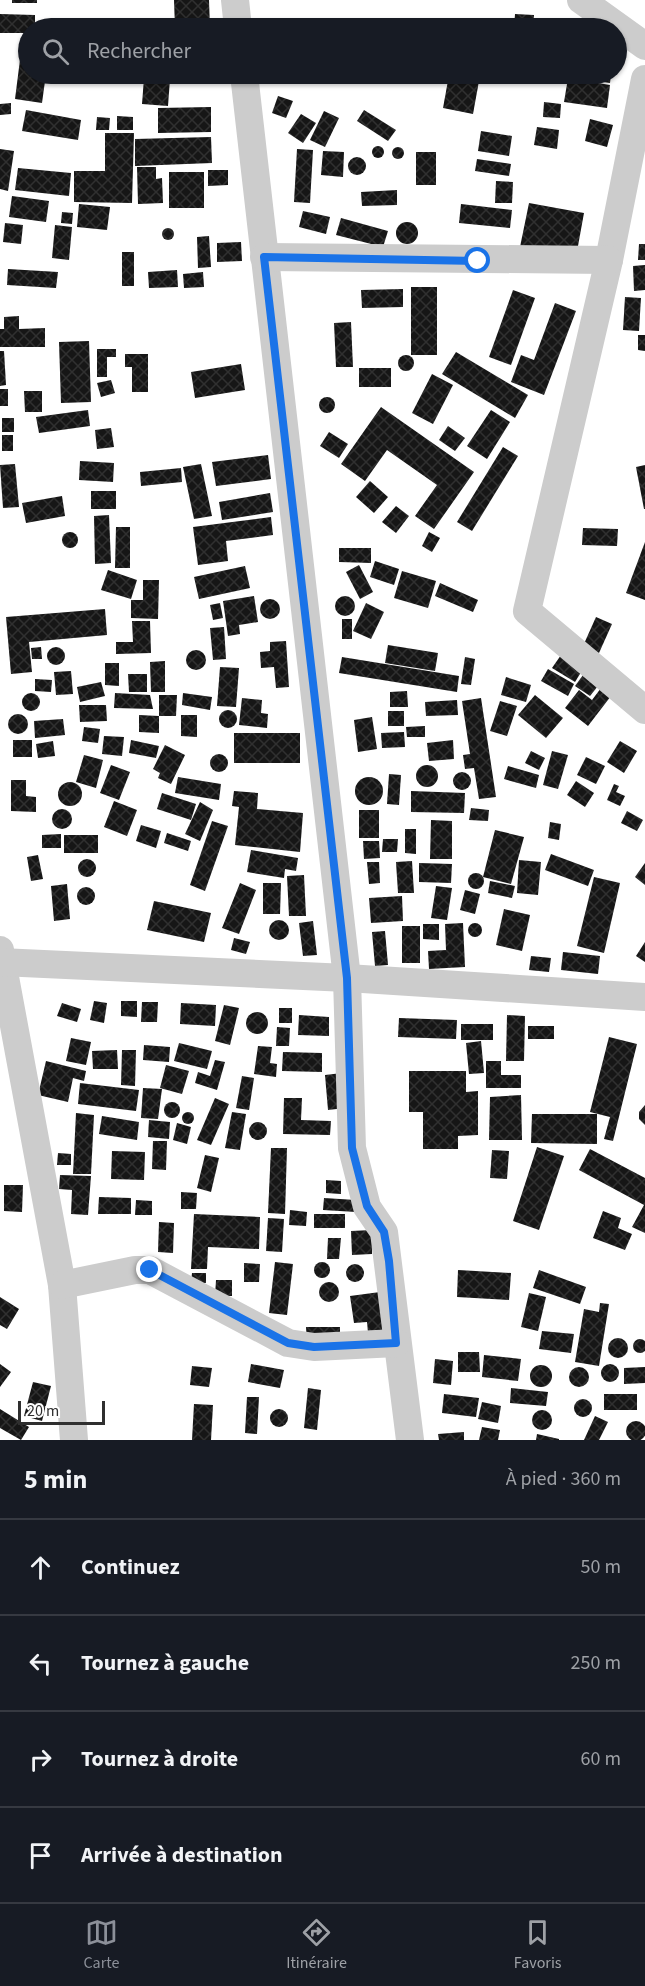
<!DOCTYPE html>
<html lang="fr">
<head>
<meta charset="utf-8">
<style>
	:root { --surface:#171b24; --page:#20242c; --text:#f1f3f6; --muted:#9ea1a6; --line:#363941; --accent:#8c9099 }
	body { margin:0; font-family:"Source Sans 3",sans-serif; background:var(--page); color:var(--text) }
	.scale { position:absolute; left:18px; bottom:15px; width:87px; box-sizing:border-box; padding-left:6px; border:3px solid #2f2f2f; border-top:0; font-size:16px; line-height:21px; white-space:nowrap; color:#2f2f2f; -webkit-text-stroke:4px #fff; paint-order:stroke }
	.stop { position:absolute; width:18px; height:18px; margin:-14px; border:4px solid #1a73e8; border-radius:50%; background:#fff }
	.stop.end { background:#1a73e8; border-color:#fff; box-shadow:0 2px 6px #0008 }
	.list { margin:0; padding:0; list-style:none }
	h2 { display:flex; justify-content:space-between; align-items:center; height:78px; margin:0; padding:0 24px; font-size:26px }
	h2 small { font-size:20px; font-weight:400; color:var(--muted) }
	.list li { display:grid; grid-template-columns:39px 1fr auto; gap:18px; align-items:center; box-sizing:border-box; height:96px; padding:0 24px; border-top:2px solid var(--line) }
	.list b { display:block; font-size:22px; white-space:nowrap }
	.list em { font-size:20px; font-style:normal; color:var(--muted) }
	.icon { flex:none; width:33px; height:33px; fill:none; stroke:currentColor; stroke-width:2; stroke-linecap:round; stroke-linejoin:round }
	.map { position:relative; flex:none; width:645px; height:1440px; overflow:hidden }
	.search { position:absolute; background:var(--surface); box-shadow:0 2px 4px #0004; left:18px; right:18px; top:18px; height:66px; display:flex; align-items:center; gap:15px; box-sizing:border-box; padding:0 21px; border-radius:33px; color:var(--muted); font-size:22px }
	.sheet { height:462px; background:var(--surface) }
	nav { display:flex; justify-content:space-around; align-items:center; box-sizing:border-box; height:84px; border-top:2px solid var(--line); background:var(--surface); font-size:16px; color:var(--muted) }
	nav a { display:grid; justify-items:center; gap:3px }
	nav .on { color:var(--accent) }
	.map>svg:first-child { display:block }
</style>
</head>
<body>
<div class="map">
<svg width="645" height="1440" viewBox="0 0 645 1440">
	<defs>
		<pattern id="building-cross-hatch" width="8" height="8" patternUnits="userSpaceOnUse" patternTransform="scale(1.5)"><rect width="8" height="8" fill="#161616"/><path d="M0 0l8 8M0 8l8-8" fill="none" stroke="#303030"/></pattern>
	</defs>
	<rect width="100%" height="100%" fill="#fff"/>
	<g fill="url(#building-cross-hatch)">
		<rect x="12" y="0" width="25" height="3"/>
		<path d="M174,0H209L210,28H175Z"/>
		<path d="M0,14L35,15V28H28V33H0Z"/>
		<path d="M515,14L534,15L533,28H514Z"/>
		<path d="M541,19L563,28H541Z"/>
		<path d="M482,21H487L494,28H476Z"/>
		<path d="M23,36H28V74H46L42,103L15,99Z"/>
		<path d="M534,74H551V79L534,77Z"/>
		<path d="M564,74H611L610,83L563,76Z"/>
		<path d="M449,75L479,81L473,114L443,108Z"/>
		<path d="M144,78L170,79L168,106L142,104Z"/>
		<path d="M568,78L610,85L607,108L564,102Z"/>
		<path d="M278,96L293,101L286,118L272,113Z"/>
		<path d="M544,102L561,104L560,118L543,117Z"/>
		<path d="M11,103V114L0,115V104Z"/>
		<path d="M211,107V132L158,133V108Z"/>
		<path d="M26,110L81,120L78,140L22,131Z"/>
		<path d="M364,110L396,130L388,141L357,121Z"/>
		<path d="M324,111L339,118L325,147L310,140Z"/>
		<path d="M301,114L316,123L303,143L288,133Z"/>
		<path d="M117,116L133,117V130H117Z"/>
		<path d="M97,117L110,118L109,130H96Z"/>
		<path d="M590,119L613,125L607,147L585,141Z"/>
		<path d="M537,127L559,130L557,149L534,145Z"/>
		<path d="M481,131L512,136L509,156L478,151Z"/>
		<path d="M105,133H134L132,203L74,202V171H105Z"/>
		<path d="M211,137L212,163L135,166V139Z"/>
		<circle cx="378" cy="152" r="6"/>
		<circle cx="398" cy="153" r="6"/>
		<path d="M0,149L14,151L8,191L0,189Z"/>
		<path d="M297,149L313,150L310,203L294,202Z"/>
		<path d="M323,151L344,152L343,177L321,175Z"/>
		<rect x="416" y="152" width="20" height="33"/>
		<circle cx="357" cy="166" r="9"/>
		<path d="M477,159L511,164L509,176L475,171Z"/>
		<path d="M137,167H156V179L162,178L163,203L138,204Z"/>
		<path d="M18,168L71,173L69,196L15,190Z"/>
		<path d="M208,170H228V185L208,186Z"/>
		<rect x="169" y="172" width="35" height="36"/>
		<path d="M496,181L513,182L512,203H495Z"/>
		<path d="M397,190V205L362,206L361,192Z"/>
		<path d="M12,196L49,201L46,222L9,217Z"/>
		<path d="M529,203L584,213L576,257L520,247Z"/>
		<path d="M79,204L110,207L107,230L77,227Z"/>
		<path d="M461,204L512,210L510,228L459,223Z"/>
		<path d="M303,211L330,217L326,234L299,227Z"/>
		<path d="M62,212L73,213L72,224L61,223Z"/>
		<path d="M341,218L388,231L383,247L336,235Z"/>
		<circle cx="407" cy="233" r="11"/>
		<path d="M5,223L23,225L21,244L3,242Z"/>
		<path d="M55,225L72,227L69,260L52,258Z"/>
		<circle cx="168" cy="234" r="6"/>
		<path d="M209,236L211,267L198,268L197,237Z"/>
		<path d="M241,242L242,261L217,262V243Z"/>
		<path d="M639,244H645V260H638Z"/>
		<rect x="122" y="252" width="12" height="34"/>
		<path d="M645,265V290L634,291L633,266Z"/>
		<path d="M8,269L58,272L56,288L7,285Z"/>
		<path d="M177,270L178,287L149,288L148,272Z"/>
		<path d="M203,272L204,287L184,288L183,274Z"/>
		<rect x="411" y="287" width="26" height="68"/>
		<path d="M403,289V307L362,308L361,290Z"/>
		<path d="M513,290L535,298L511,365L489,357Z"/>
		<path d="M625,297L641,298L639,331L623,330Z"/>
		<path d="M555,303L576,311L544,395L511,382L521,355L534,360Z"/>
		<path d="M19,316V329L45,328V347H0V329H4V317Z"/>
		<path d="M351,322L353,367H336L334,323Z"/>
		<path d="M638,335H645V351L638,350Z"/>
		<path d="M89,341L91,402L61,403L59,342Z"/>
		<path d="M97,349H116V357H107V377H97Z"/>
		<path d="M0,351H4L6,385L0,386Z"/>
		<path d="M456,352L528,395L515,418L442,374Z"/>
		<path d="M125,354H148V392H132V367H125Z"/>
		<circle cx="406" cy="363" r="8"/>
		<path d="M241,364L245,390L195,398L191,372Z"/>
		<rect x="359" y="368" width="32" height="19"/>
		<path d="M432,374L453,385L433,424L412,413Z"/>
		<path d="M111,380L115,393L101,397L97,383Z"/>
		<rect x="0" y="389" width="8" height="17"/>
		<path d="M24,391H42V412H25Z"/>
		<circle cx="327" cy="405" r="8"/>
		<path d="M381,407L474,472L434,529L415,516L437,485L387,450L365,481L341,464Z"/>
		<path d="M88,410L90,426L39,433L36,417Z"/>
		<path d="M491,410L510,422L487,459L467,446Z"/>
		<rect x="2" y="418" width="12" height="14"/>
		<path d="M448,426L465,438L455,451L439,440Z"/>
		<path d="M111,428L114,447L97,449L95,430Z"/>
		<path d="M329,432L348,444L339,458L320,446Z"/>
		<rect x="2" y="435" width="11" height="16"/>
		<path d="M503,447L518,456L472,531L457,522Z"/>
		<path d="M268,455L271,479L216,486L212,462Z"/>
		<path d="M80,461L114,463L113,482L79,480Z"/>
		<path d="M15,464L19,507L3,508L0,465Z"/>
		<path d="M201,464L212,516L194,519L183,467Z"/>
		<path d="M645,465V509H644L636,467Z"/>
		<path d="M181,468L182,482L141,486L140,472Z"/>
		<path d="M370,481L388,497L374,513L356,497Z"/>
		<rect x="91" y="491" width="25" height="18"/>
		<path d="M270,493L273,512L222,520L219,502Z"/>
		<path d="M62,496L65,516L26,523L22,503Z"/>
		<path d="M396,506L409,516L396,533L382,522Z"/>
		<path d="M109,515L111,563L95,564L94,516Z"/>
		<path d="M271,517L273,535L226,541L228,561L198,565L193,527Z"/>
		<path d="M116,527H130V568H115Z"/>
		<path d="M583,528L618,529L617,546L582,545Z"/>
		<path d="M429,532L440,538L432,552L422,546Z"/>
		<circle cx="70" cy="540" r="8"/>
		<path d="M645,542V600L626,593Z"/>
		<path d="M339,548H371V563L339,562Z"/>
		<path d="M375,561L399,569L394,585L370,577Z"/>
		<path d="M359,565L373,592L360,599L346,572Z"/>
		<path d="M245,566L250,588L199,599L194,577Z"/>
		<path d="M108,570L137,580L131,599L101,590Z"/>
		<path d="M402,571L436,581L428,608L394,598Z"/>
		<path d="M143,580H159L158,619L131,618V600H143Z"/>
		<path d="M440,583L478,600L473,612L435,596Z"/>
		<path d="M254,596L258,622L239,625L240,634L228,636L223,601Z"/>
		<circle cx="345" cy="606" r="10"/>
		<circle cx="270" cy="609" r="10"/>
		<path d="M220,603L223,618L213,620L210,605Z"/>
		<path d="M366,603L384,612L371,639L353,631Z"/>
		<path d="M105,609L107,635L29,642L32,672L11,674L6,617Z"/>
		<path d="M596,617L612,624L599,653L583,646Z"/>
		<rect x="342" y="619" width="10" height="20"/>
		<path d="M132,621H150L151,653L116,654V642H133Z"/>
		<path d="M224,627L226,659L213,660L210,628Z"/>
		<path d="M286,641L289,687L276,688L274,667L261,668L260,652L270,651V642Z"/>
		<path d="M388,645L438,653L435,671L385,663Z"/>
		<circle cx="56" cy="656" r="9"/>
		<path d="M41,647L42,659H32L31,648Z"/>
		<circle cx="196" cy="660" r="10"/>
		<path d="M561,655L583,669L575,682L552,668Z"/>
		<path d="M342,657L459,676L457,692L339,673Z"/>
		<path d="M465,657L475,659L471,685L461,684Z"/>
		<path d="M165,661V692H151L150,662Z"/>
		<path d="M105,663H119V686L105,685Z"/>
		<path d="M220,667L239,668L236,707L217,706Z"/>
		<path d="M548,669L574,684L568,696L541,681Z"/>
		<path d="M71,671L73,694L56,695L54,672Z"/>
		<path d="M128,674H147V692H129Z"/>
		<path d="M583,675L598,686L590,696L575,686Z"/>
		<path d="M506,677L531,685L526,702L501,695Z"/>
		<path d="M35,679L52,680L51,692L35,691Z"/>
		<path d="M101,682L105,696L80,702L77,687Z"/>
		<path d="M601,688L611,696L588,726L565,708L579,690L592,700Z"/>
		<path d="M407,691L408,707H390V692Z"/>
		<path d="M115,693L150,695L153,709L114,708Z"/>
		<path d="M183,693L212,697L210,710L182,705Z"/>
		<circle cx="31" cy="702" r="9"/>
		<path d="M159,695H177L176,716H159Z"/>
		<path d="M535,695L563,718L546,738L518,715Z"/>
		<path d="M242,698L262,700L261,713L268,714L267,728L239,725Z"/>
		<path d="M481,698L496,797L479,799L474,768L465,769L463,755L470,754L462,701Z"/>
		<path d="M457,700L458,715L426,716L425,702Z"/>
		<path d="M500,701L517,706L507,736L490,731Z"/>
		<path d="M79,705H106L107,721L80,722Z"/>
		<circle cx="228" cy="719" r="9"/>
		<rect x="388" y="711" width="16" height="15"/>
		<circle cx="18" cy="724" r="10"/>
		<path d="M139,715L159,716V733L139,732Z"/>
		<path d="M181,715H197V737L181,736Z"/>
		<path d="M372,717L377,749L358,752L354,720Z"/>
		<path d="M63,719L65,735L35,738L34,721Z"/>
		<path d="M425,726V737H407L406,727Z"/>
		<path d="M84,727L100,729L98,743L82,741Z"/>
		<path d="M404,732L405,747L382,748L381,733Z"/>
		<rect x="234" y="733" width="66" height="30"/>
		<path d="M104,736L124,737L122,756L102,754Z"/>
		<rect x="13" y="740" width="19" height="17"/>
		<path d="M131,740L159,746L156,758L129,753Z"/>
		<path d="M453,740L454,759L429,761L427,743Z"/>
		<path d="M53,741L55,756L38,758L36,744Z"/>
		<path d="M620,741L637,751L624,773L607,762Z"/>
		<path d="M165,745L185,755L171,784L158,778L160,773L153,769Z"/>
		<path d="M531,751L545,758L539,770L525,763Z"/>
		<path d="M552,751L568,755L558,789L543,785Z"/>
		<circle cx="219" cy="763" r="9"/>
		<path d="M84,755L103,760L96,788L76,782Z"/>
		<path d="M586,757L605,766L596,784L577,775Z"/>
		<path d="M111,765L130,772L119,800L100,793Z"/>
		<circle cx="427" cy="776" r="11"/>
		<path d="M508,766L539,775L536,788L504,779Z"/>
		<circle cx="462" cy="781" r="9"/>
		<path d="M389,774L401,775L399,805L387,804Z"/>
		<circle cx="369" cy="791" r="14"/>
		<path d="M178,777L221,784L219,800L175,793Z"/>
		<path d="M11,780H26V796L36,797V812L11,811Z"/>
		<path d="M576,781L594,793L585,807L567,795Z"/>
		<circle cx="70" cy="794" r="12"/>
		<path d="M614,784L619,786L616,792L625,796L620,806L607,800Z"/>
		<path d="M234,791L258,793L257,809L303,813L300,852L235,845L239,807L232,806Z"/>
		<path d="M411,791L465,793L464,813L411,812Z"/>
		<path d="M162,793L196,804L191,820L157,809Z"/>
		<path d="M114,801L137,810L127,836L104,827Z"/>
		<path d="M200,802L213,810L200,841L185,834Z"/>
		<path d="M471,808L489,810L488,821L469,820Z"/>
		<circle cx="62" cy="819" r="10"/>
		<rect x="359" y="810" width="20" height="28"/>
		<path d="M627,811L643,820L637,831L621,823Z"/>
		<path d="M431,820L452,821V859H430Z"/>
		<path d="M212,821L228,826L205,891L190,885Z"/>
		<path d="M550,822L561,824L559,840L548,838Z"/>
		<path d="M141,825L161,831L156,848L136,841Z"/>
		<path d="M405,829H416V854L405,853Z"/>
		<path d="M495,830L524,837L511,884L483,877Z"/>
		<path d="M167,833L191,841L188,851L164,843Z"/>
		<path d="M61,834V848H42V835Z"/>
		<rect x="64" y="835" width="34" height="18"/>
		<path d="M383,839H398L397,852H382Z"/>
		<path d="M363,841H379L380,858L364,859Z"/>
		<path d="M251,850L298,858L296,871L285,869L284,878L247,872Z"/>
		<path d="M551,854L594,870L588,886L545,870Z"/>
		<path d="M38,855L43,879L31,881L27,857Z"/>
		<circle cx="87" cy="868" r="9"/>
		<path d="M519,860L541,862L538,895L517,893Z"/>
		<path d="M412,861L414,893H398L396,862Z"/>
		<path d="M367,862H379L380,883L369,884Z"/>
		<path d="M419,863L452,864L451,883L419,882Z"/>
		<path d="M645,863V885L635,877Z"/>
		<circle cx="476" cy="881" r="8"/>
		<path d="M304,875L306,916H289L287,876Z"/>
		<path d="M594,877L620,883L604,953L577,946Z"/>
		<path d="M490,881L515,886L512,898L488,893Z"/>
		<path d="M240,883L256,890L239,934L222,928Z"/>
		<path d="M263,883H281L280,914H263Z"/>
		<path d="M67,884L70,919L54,921L51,886Z"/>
		<path d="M436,886L452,888L447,920L431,918Z"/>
		<circle cx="86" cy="896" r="9"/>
		<path d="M465,890L480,894L475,914L460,910Z"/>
		<path d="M402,896L403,921L371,923L369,898Z"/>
		<path d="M154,901L211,913L204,942L147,930Z"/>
		<path d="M504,909L530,915L522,951L496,945Z"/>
		<circle cx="279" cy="930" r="10"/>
		<path d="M313,921L317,955L303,956L299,923Z"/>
		<circle cx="475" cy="930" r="7"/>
		<path d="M463,923L465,967L429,969L428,951L446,950L445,924Z"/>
		<path d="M423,924H439V940L423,939Z"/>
		<rect x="402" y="926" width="18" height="37"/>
		<path d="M385,931L388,965L375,966L372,932Z"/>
		<path d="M234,938L250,942L246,954L231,950Z"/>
		<path d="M645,942V962L636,956Z"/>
		<path d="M563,952L600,956L598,974L561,970Z"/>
		<path d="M531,956L551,958L549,972L529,970Z"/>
		<path d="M94,1001L107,1003L104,1023L90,1020Z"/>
		<path d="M121,1001H137V1017L121,1016Z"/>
		<path d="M142,1002H158L157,1022H141Z"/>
		<path d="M62,1003L81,1009L77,1022L57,1016Z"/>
		<path d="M181,1003L216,1005L215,1026L180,1024Z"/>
		<path d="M224,1005L239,1008L230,1045L215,1041Z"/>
		<rect x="279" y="1008" width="13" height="15"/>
		<circle cx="257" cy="1023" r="11"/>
		<path d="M299,1015L329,1017V1036L298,1035Z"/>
		<path d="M507,1015L525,1016L524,1061H506Z"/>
		<path d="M399,1018L457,1020L456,1039L398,1037Z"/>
		<rect x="461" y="1024" width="32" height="16"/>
		<rect x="528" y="1026" width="26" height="13"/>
		<path d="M277,1027L290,1028L289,1046H276Z"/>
		<path d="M609,1037L637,1044L613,1141L604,1139L610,1117L590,1112Z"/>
		<path d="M71,1038L91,1042L86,1065L66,1061Z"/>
		<path d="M481,1041L484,1073L469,1074L466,1043Z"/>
		<path d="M179,1043L212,1051L207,1069L174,1061Z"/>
		<path d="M144,1045L170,1047L169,1062L143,1060Z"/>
		<path d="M258,1046L272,1047L270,1063L277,1064L276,1077L254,1074Z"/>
		<path d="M117,1050L118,1069H93L92,1051Z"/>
		<path d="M122,1050H136L135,1086L121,1085Z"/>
		<path d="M283,1052L322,1053V1072L282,1071Z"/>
		<path d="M215,1060L225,1062L217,1090L195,1083L198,1072L210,1076Z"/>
		<path d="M46,1061L86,1071L84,1081L73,1078L68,1102L38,1095Z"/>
		<path d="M486,1061H501V1075H521V1088H486Z"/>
		<path d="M166,1065L189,1071L182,1094L160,1088Z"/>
		<path d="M409,1071H466V1092L478,1091V1135L458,1136V1149H423V1112H409Z"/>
		<path d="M342,1073L345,1108L328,1110L325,1075Z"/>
		<path d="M242,1076L254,1078L249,1110L236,1108Z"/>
		<path d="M80,1083L139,1090L136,1111L78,1104Z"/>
		<path d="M143,1088L162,1089L158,1119L141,1118Z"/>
		<path d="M521,1095L522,1140H489L490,1097Z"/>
		<path d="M215,1098L229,1104L211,1145L197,1140Z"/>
		<path d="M284,1098H302L301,1120L331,1121L330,1135L283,1134Z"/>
		<circle cx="172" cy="1110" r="8"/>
		<path d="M645,1105V1125L639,1119V1112Z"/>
		<circle cx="188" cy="1118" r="6"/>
		<path d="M232,1112L246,1114L240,1150L225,1148Z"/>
		<path d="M76,1113L94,1115L91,1174H73Z"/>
		<path d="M532,1114H597V1144L531,1143Z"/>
		<path d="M102,1116L139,1122L137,1140L99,1134Z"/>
		<path d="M149,1120L170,1122L169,1139L148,1137Z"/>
		<circle cx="258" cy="1131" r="9"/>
		<path d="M177,1123L191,1127L187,1144L173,1140Z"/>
		<path d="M153,1141H167L166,1170L152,1169Z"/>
		<path d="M537,1147L564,1156L539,1230L513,1221Z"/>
		<path d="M271,1148H287L285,1214L268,1213Z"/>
		<path d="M590,1149L645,1178V1233L632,1227L644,1205L579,1170Z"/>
		<path d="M492,1150L509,1151L507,1179L490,1178Z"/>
		<path d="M112,1151L145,1152L144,1180L111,1179Z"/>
		<path d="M58,1153L71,1154V1165H57Z"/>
		<path d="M205,1155L219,1158L211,1192L197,1188Z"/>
		<path d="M60,1175L91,1176L88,1215L71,1214L72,1190L59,1189Z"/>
		<path d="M326,1180L341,1181V1194L326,1193Z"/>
		<path d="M4,1185H23L22,1212L4,1211Z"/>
		<path d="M181,1192L197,1193L196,1209H181Z"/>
		<path d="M99,1197L131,1198V1214H98Z"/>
		<path d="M324,1198L356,1200V1212L323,1210Z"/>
		<path d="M136,1200L152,1201V1215H135Z"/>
		<path d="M290,1210L307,1212L306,1226L289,1225Z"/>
		<path d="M603,1211L621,1218L618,1228L632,1234L625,1250L593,1238Z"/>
		<path d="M194,1214L260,1217L259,1249L208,1247L207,1269H191Z"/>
		<rect x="314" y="1214" width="31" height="14"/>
		<path d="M268,1218L284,1219L282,1252L266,1251Z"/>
		<path d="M159,1222L174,1223L173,1253L158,1252Z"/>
		<path d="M372,1230V1254L352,1255L351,1231Z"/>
		<path d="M328,1238H341L339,1259H327Z"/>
		<circle cx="322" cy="1270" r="8"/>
		<path d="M275,1262L293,1264L287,1315L269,1313Z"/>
		<path d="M244,1263L260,1264L259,1282H244Z"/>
		<circle cx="355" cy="1273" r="9"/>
		<path d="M458,1270L511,1273L509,1300L457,1297Z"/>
		<path d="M539,1270L586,1287L580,1304L533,1288Z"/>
		<path d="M192,1273H206V1283H191Z"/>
		<path d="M216,1280H232V1296H215Z"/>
		<circle cx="329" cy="1292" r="10"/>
		<path d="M380,1292L385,1331L368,1333L367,1322L354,1323L350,1296Z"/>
		<path d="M529,1293L546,1297L538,1331L521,1327Z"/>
		<path d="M0,1297L19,1309L7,1329L0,1325Z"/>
		<path d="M600,1303L609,1304L599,1366L575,1362L584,1309L599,1312Z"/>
		<path d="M306,1327H340V1341L307,1342Z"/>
		<path d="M542,1331L574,1334L571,1353L539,1349Z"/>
		<circle cx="618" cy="1348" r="10"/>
		<circle cx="640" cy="1346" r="7"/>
		<path d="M458,1352H479L480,1372H458Z"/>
		<path d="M484,1355L521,1359L518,1381L482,1377Z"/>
		<path d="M435,1359L453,1361L451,1385L433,1383Z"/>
		<circle cx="610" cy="1373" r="9"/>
		<path d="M0,1364L11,1372L0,1387Z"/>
		<path d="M251,1364L284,1370L280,1388L248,1382Z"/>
		<circle cx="541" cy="1376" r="11"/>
		<path d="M192,1366L212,1368L209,1387L190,1385Z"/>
		<circle cx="579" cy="1377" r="10"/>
		<path d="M645,1367V1383L624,1384V1368Z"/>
		<path d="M33,1382L51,1386L42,1421L24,1416Z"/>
		<path d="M308,1388L321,1390L317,1430L304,1428Z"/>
		<path d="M511,1388L548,1392L546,1406L510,1403Z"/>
		<path d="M444,1394L479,1398L476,1417L442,1413Z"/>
		<rect x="604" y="1394" width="33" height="16"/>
		<path d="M247,1397H259L257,1434L245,1433Z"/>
		<circle cx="583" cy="1408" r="9"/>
		<path d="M482,1402L501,1406L498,1423L478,1419Z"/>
		<path d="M194,1404L213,1405L211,1440H192Z"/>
		<path d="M0,1409L29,1427L21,1440L0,1428Z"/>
		<circle cx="279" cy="1418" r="9"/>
		<circle cx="542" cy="1420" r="10"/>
		<path d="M595,1416L608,1422L599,1440H584Z"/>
		<circle cx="636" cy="1431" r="10"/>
		<path d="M482,1427L500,1430L498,1440H479Z"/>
		<path d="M464,1432V1440H439L438,1434Z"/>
		<path d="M537,1434L559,1439V1440H536Z"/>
	</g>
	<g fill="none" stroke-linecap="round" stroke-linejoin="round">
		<g stroke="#ccc" stroke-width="28">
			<path d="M235,0L238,28"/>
			<path d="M581,0L645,46"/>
			<path d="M244,74L347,978L352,1148L367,1207L384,1232L410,1440"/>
			<path d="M645,79L609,260L527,611L645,710"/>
			<path d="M264,257L609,260"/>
			<path d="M0,950L62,1285L74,1440"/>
			<path d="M0,962L347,978L645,997"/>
			<path d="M62,1285L135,1270H150L288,1343L314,1347L397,1343"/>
		</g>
	</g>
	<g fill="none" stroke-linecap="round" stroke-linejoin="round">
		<path stroke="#1a73e8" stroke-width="8" d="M150,1270L288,1343L314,1347L396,1343L389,1261L384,1232L367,1206L352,1148L347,978L264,257L478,261"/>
	</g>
</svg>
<div class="scale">20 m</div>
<div class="stop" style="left:478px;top:261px"></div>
<div class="stop end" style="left:150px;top:1270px"></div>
<div class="search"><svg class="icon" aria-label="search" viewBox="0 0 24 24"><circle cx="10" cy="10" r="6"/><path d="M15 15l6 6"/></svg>Rechercher</div>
</div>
<section class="sheet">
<h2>5 min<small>À pied · 360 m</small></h2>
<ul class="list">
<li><svg class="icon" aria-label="ahead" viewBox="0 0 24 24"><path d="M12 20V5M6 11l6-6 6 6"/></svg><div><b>Continuez</b></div><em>50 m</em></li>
<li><svg class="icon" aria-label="left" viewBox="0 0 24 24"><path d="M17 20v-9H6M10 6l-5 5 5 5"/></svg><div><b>Tournez à gauche</b></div><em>250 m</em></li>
<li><svg class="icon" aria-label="right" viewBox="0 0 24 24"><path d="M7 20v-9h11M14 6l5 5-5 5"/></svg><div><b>Tournez à droite</b></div><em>60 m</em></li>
<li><svg class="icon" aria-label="arrive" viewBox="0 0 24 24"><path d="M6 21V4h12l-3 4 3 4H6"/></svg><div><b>Arrivée à destination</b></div></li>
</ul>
</section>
<nav>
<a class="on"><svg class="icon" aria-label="map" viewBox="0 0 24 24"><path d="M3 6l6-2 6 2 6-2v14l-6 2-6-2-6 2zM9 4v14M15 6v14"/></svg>Carte</a>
<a><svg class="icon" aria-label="directions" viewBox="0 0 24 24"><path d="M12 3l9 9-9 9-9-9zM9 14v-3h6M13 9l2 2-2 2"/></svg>Itinéraire</a>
<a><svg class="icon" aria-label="saved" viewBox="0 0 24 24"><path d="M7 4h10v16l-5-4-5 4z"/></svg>Favoris</a>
</nav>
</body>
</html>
